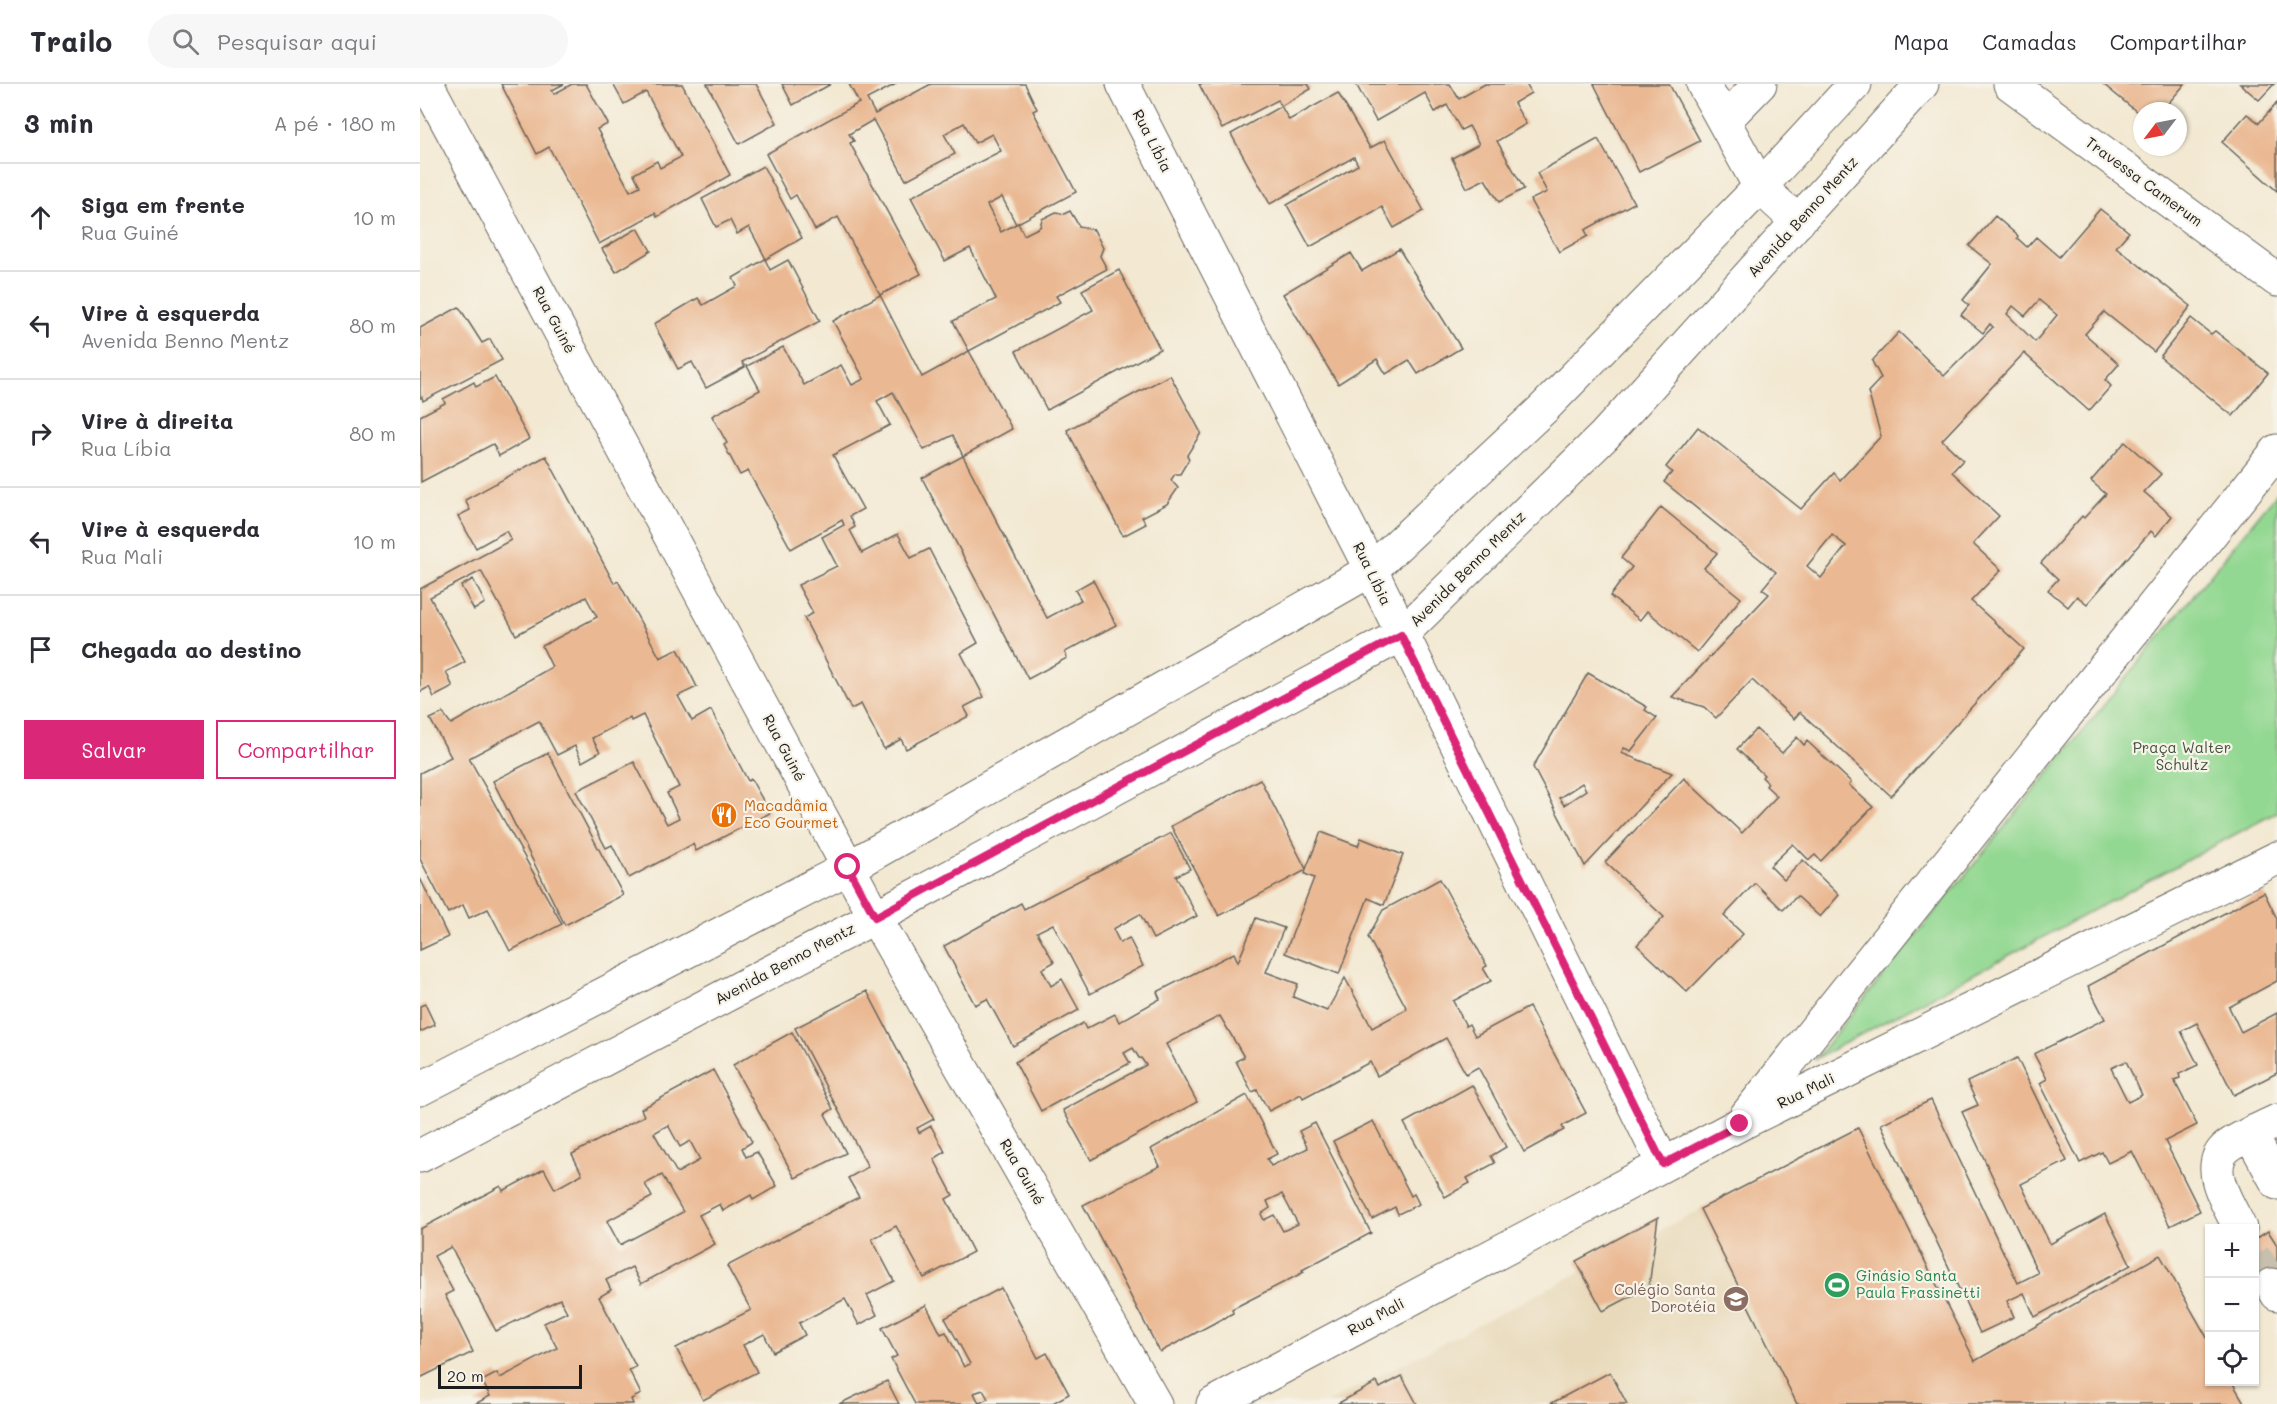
<!DOCTYPE html>
<html lang="pt">
<head>
<meta charset="utf-8">
<style>
	:root { --surface:#fff; --page:#f7f7f7; --text:#2b2b33; --muted:#7c7c81; --line:#e1e1e2; --accent:#db2777 }
	body { margin:0; font-family:Mali,sans-serif; background:var(--page); color:var(--text) }
	.controls { position:absolute; right:18px; bottom:18px; display:grid; overflow:hidden; border-radius:0px; box-shadow:0 2px 4px #0004 }
	.controls button { width:54px; height:54px; display:grid; place-items:center; padding:0; border:0; border-bottom:2px solid var(--line); background:var(--surface); color:var(--text); font:30px sans-serif }
	.compass { position:absolute; left:1713px; top:18px; width:54px; height:54px; border-radius:50%; background:var(--surface); box-shadow:0 2px 4px #0004; rotate:238deg }
	.scale { position:absolute; left:18px; bottom:15px; width:144px; box-sizing:border-box; padding-left:6px; border:3px solid #1c1c1c; border-top:0; font-size:16px; line-height:21px; white-space:nowrap; color:#1c1c1c; -webkit-text-stroke:4px #f7f3e8; paint-order:stroke }
	.stop { position:absolute; width:18px; height:18px; margin:-14px; border:4px solid #db2777; border-radius:50%; background:#fff }
	.stop.end { background:#db2777; border-color:#fff; box-shadow:0 2px 6px #0008 }
	.list { margin:0; padding:0; list-style:none }
	h2 { display:flex; justify-content:space-between; align-items:center; height:78px; margin:0; padding:0 24px; font-size:26px }
	h2 small { font-size:20px; font-weight:400; color:var(--muted) }
	.list li { display:grid; grid-template-columns:39px 1fr auto; gap:18px; align-items:center; box-sizing:border-box; height:108px; padding:0 24px; border-top:2px solid var(--line) }
	.list b { display:block; font-size:22px; white-space:nowrap }
	.list p { margin:0; font-size:20px; white-space:nowrap; color:var(--muted) }
	.list em { font-size:20px; font-style:normal; color:var(--muted) }
	.actions { display:flex; gap:12px; padding:18px 24px }
	.actions a { flex:1; padding:14px 0; border:2px solid var(--accent); border-radius:0px; text-align:center; font-size:21px; color:var(--accent) }
	.actions .main { background:var(--accent); color:#fff }
	.icon { flex:none; width:33px; height:33px; fill:none; stroke:currentColor; stroke-width:2; stroke-linecap:round; stroke-linejoin:round }
	.map { position:relative; flex:none; width:1857px; height:1320px; overflow:hidden }
	header { display:flex; align-items:center; gap:36px; box-sizing:border-box; height:84px; padding:0 30px; background:var(--surface); border-bottom:2px solid var(--line) }
	header strong { font-size:28px }
	nav { display:flex; gap:33px; margin-inline-start:auto; font-size:21px }
	.search { width:420px; height:54px; background:var(--page); display:flex; align-items:center; gap:15px; box-sizing:border-box; padding:0 21px; border-radius:33px; color:var(--muted); font-size:22px }
	main { display:flex }
	aside { flex:1; background:var(--surface) }
	.map>svg:first-child { display:block }
</style>
</head>
<body>
<header>
<strong>Trailo</strong>
<div class="search"><svg class="icon" aria-label="search" viewBox="0 0 24 24"><circle cx="10" cy="10" r="6"/><path d="M15 15l6 6"/></svg>Pesquisar aqui</div>
<nav><a>Mapa</a><a>Camadas</a><a>Compartilhar</a></nav>
</header>
<main>
<aside>
<h2>3 min<small>A pé · 180 m</small></h2>
<ul class="list">
<li><svg class="icon" aria-label="ahead" viewBox="0 0 24 24"><path d="M12 20V5M6 11l6-6 6 6"/></svg><div><b>Siga em frente</b><p>Rua Guiné</p></div><em>10 m</em></li>
<li><svg class="icon" aria-label="left" viewBox="0 0 24 24"><path d="M17 20v-9H6M10 6l-5 5 5 5"/></svg><div><b>Vire à esquerda</b><p>Avenida Benno Mentz</p></div><em>80 m</em></li>
<li><svg class="icon" aria-label="right" viewBox="0 0 24 24"><path d="M7 20v-9h11M14 6l5 5-5 5"/></svg><div><b>Vire à direita</b><p>Rua Líbia</p></div><em>80 m</em></li>
<li><svg class="icon" aria-label="left" viewBox="0 0 24 24"><path d="M17 20v-9H6M10 6l-5 5 5 5"/></svg><div><b>Vire à esquerda</b><p>Rua Mali</p></div><em>10 m</em></li>
<li><svg class="icon" aria-label="arrive" viewBox="0 0 24 24"><path d="M6 21V4h12l-3 4 3 4H6"/></svg><div><b>Chegada ao destino</b></div></li>
</ul>
<div class="actions"><a class="main">Salvar</a><a>Compartilhar</a></div>
</aside>
<div class="map">
<svg width="1857" height="1320" viewBox="0 0 1857 1320">
	<rect width="100%" height="100%" fill="#f7f3e8"/>
	<filter id="ink" filterUnits="userSpaceOnUse"><feTurbulence type="fractalNoise" baseFrequency=".0167" numOctaves="2"/><feDisplacementMap in="SourceGraphic" scale="12" xChannelSelector="R" yChannelSelector="G"/><feConvolveMatrix kernelMatrix="1 2 1 2 8 2 1 2 1" color-interpolation-filters="sRGB"/></filter>
	<filter id="wash" filterUnits="userSpaceOnUse"><feTurbulence type="fractalNoise" baseFrequency=".008" numOctaves="4" result="noise"/><feDisplacementMap in="SourceGraphic" scale="24" xChannelSelector="R" yChannelSelector="G"/><feGaussianBlur stdDeviation="1.35" result="paint"/><feColorMatrix in="noise" values="0 0 0 0 0 0 0 0 0 0 0 0 0 0 0 0 0 1.4 0 .05"/><feComposite in="paint" operator="in"/></filter>
	<g filter="url(#wash)">
		<rect width="100%" height="100%" fill="#f3e9d3"/>
		<path fill="#e8d9ba" d="M1438,1044L1555,1277L1740,1171L1790,1298H1812L1825,1320H905Z"/>
		<path fill="#93d892" stroke="#587a57" stroke-width="1.5" d="M1857,409V728L1395,975Z"/>
		<g id="blocks">
			<g fill="#eab892" fill-rule="evenodd">
				<path d="M81,0H144L132,6L134,10L152,0H166L188,40L177,45L210,107L220,102L214,90L237,77L240,84L261,73L226,8L204,20L193,0H262L310,91L237,133L235,129L179,160L132,69L129,63L117,70Z"/>
				<path d="M287,0H336L357,39L319,60Z"/>
				<path d="M362,0H411L373,21Z"/>
				<path d="M429,0H476L447,15L455,30L511,0H605L617,25L613,27L656,108L596,140L582,113L567,121L581,148L598,139L604,151L620,143L622,135L636,128L644,130L650,127L659,142L674,146L683,164L680,172L687,185L636,212L640,218L549,267L533,237L576,215L550,164L525,177L491,113L581,67L572,50L555,59L544,39L524,50L535,70L486,96L453,36L429,50L434,57L430,59L501,190L460,211L418,133L395,146L376,111L370,115L346,70L439,19Z"/>
				<path d="M779,0H888L891,5L861,22L858,16L802,45Z"/>
				<path d="M936,0H1030L1039,15L1065,0H1106L1111,9L1094,19L1106,40L1077,57L1104,105L1079,118L1065,95L1047,104L1032,74L1059,60L1049,42L1041,46L1027,21L1015,28L1005,9L956,37Z"/>
				<path d="M1174,0H1249L1280,57L1219,88Z"/>
				<path d="M1683,0H1765L1745,23L1742,20L1736,27H1722V32Z"/>
				<path d="M1820,0H1854L1839,16Z"/>
				<path d="M918,9L950,64L965,56L1004,127L974,144L962,123L890,163L867,121L938,81L934,73L850,120L811,50L861,22L869,36Z"/>
				<path d="M1857,19V107L1802,58L1827,30L1839,39Z"/>
				<path d="M1178,55L1214,119L1165,146L1168,152L1139,168L1110,116L1127,108L1117,89Z"/>
				<path d="M343,82L382,154L346,175L329,143L317,150L310,136L296,143L282,115Z"/>
				<path d="M1680,125L1709,148L1696,163L1771,222L1734,268L1684,228L1665,250L1699,280L1685,296L1691,302L1669,327L1604,269L1522,356L1543,376L1532,388L1579,432L1553,460L1581,486L1551,517L1604,565L1471,712L1380,628L1374,635L1332,596L1296,634L1284,623L1252,613L1349,510L1342,505L1356,488L1244,398L1252,388L1246,383L1278,343L1381,425L1414,389L1420,396L1461,352L1448,308L1461,294L1452,277L1479,248L1524,292L1573,243L1570,240L1563,249L1541,231L1549,221L1543,216L1572,180L1549,162L1575,132L1598,152L1597,154L1607,163L1616,153L1639,173ZM1619,216L1637,231L1615,258L1587,230L1593,222L1605,232ZM1412,451L1426,462L1401,494L1387,482Z"/>
				<path d="M218,144L231,167L196,188L182,165Z"/>
				<path d="M979,165L1041,264L998,290L989,276L966,290L957,275L918,300L863,210L931,169L942,187Z"/>
				<path d="M345,175L350,186L368,176L400,237L322,278L325,283L286,304L272,278L258,285L234,240L278,214L283,221L317,202L313,194Z"/>
				<path d="M699,186L740,265L627,326L596,267L673,226L662,206Z"/>
				<path d="M460,211L502,293L549,267L592,345L543,372L533,351L504,366L473,308L457,317L470,341L413,371L443,425L430,432L435,443L430,446L442,469L478,450L491,474L509,465L558,559L541,569L564,613L544,623L549,632L486,665L481,655L464,665L441,620L431,625L384,534L393,529L378,501L417,482L402,453L424,441L422,436L371,465L328,387L320,391L304,361L307,359L292,332L340,306L327,282L363,263L384,301L421,281L432,301L444,295L413,237Z"/>
				<path d="M39,223L62,259L70,255L82,276L3,317L2,313L0,314V244Z"/>
				<path d="M1771,234L1791,250L1795,247L1848,289L1813,332L1740,273Z"/>
				<path d="M750,291L781,349L767,371L769,375L760,390H755L751,396L758,404L747,420L722,433L726,440L703,452L647,346Z"/>
				<path d="M75,293L109,355L79,372L73,360L1,398L0,332L25,319L23,315L54,298L56,303Z"/>
				<path d="M1705,358L1741,390L1724,408L1752,432L1736,452L1731,447L1667,520L1657,512L1648,523L1628,506L1638,495L1621,479L1662,432L1664,434L1686,410L1671,397Z"/>
				<path d="M126,372L194,499L198,497L240,574L258,565L277,603L258,612L272,637L291,626L328,697L331,695L350,729L276,767L273,760L209,794L192,761L186,764L156,707L214,678L247,740L259,734L247,709L259,703L223,631L211,637L210,634L172,654L180,668L162,678L155,662L137,671L119,637L49,674L142,840L90,867L68,825L49,834L43,821L28,829L0,775V689L31,673L10,635L23,629L31,640L132,583L122,562L177,533L166,513L96,551L61,487L10,513L45,578L26,588L33,603L14,613L9,603L0,608V505L91,456L86,447L56,464L38,432L50,426L45,416Z"/>
				<path d="M543,372L627,534L661,516L655,506L673,496L696,541L645,568L647,574L608,595L502,394Z"/>
				<path d="M1241,423L1297,469L1284,484L1321,514L1277,568L1227,527L1220,536L1190,512L1212,483L1201,474Z"/>
				<path d="M53,495L65,519L54,526L41,502Z"/>
				<path d="M1168,589L1227,623L1225,626L1237,634L1211,667L1204,664L1201,669L1252,689L1165,782L1113,683ZM1162,699L1166,706L1144,721L1139,714Z"/>
				<path d="M1336,645L1362,669L1377,653L1384,661L1387,657L1431,698L1429,701L1453,723L1401,777L1395,771L1389,776L1373,760L1350,782L1364,796L1383,776L1419,811L1400,833L1377,812L1363,826L1335,799L1304,832L1323,850L1267,908L1217,861L1244,833L1185,778L1264,694L1322,749L1357,712L1346,702L1348,699L1342,693L1344,691L1317,665Z"/>
				<path d="M128,669L203,811L145,841L73,697Z"/>
				<path d="M840,695L886,785L901,748L938,762L941,754L983,771L964,821L948,814L919,890L865,869L894,794L885,790L886,786L799,832L751,742Z"/>
				<path d="M751,749L770,785L756,792L777,832L733,855L720,830L693,845L700,859L709,854L723,882L670,910L633,840L617,848L634,878L622,885L631,902L642,895L659,926L593,962L567,915L555,921L524,862L601,819L604,825Z"/>
				<path d="M0,794L28,853L0,866Z"/>
				<path d="M1020,795L1067,882L1063,884L1071,897L1033,917L1046,942L1049,940L1055,952L1109,923L1166,1029L1142,1042L1144,1046L1104,1068L1058,983L1046,990L1026,954L957,992L950,978L883,1014L881,1010L849,1027L837,1006L832,1008L816,977L824,973L800,932L746,960L777,1018L671,1076L643,1026L726,981L721,974H719L713,964L704,969L710,979L621,1027L595,978L663,939L666,945L695,930L699,938L740,915L737,908L814,869L818,878L836,834L864,844L846,888L878,900L873,913L907,927L925,894L952,944L987,925L948,853L963,826Z"/>
				<path d="M1844,808L1857,835V897L1809,923L1821,948L1857,929V989L1814,1011L1777,939L1761,947L1778,981L1759,990L1760,994L1754,996L1777,1041L1745,1057L1780,1127L1750,1142L1712,1067L1688,1079L1682,1068L1660,1079L1620,999L1627,995L1614,970L1685,935L1668,902ZM1706,977L1722,1011L1708,1018L1691,984Z"/>
				<path d="M447,907L514,1035L497,1044L499,1049L511,1042L525,1068L514,1075L533,1111L526,1115L553,1168L504,1194L476,1142L452,1155L474,1197L447,1211L457,1231L439,1241L425,1215L379,1239L385,1251L353,1268L344,1250L323,1261L337,1288L283,1316L256,1264L331,1226L307,1182L439,1113L428,1094L448,1083L375,944Z"/>
				<path d="M5,920L15,941L0,948V922Z"/>
				<path d="M372,948L413,1025L405,1030L426,1069L375,1094L313,981Z"/>
				<path d="M1597,974L1647,1077L1601,1100L1630,1160L1685,1130L1711,1181L1615,1233L1604,1209L1587,1217L1594,1233L1560,1249L1461,1040L1511,1016L1598,1199L1618,1189L1542,1028L1558,1021L1547,998Z"/>
				<path d="M293,986L332,1058L322,1064L326,1073L337,1068L357,1102L333,1116L331,1111L303,1127L300,1120L279,1131L295,1160L221,1200L212,1183L186,1196L191,1206L179,1213L216,1283L209,1286L221,1310L211,1315L213,1320H55L70,1312L62,1297L77,1289L80,1294L137,1264L124,1239L147,1228L140,1215L76,1247L31,1163L14,1172L33,1207L25,1211L53,1268L0,1294V1145L81,1102L83,1107L124,1085L135,1105L162,1090L152,1070L224,1032L221,1025ZM248,1041L260,1063L270,1057L280,1076L257,1089L234,1049ZM242,1091L263,1128L200,1161L187,1137L232,1113L225,1100Z"/>
				<path d="M1052,1001L1086,1063L1071,1072L1075,1079L1047,1094L1050,1099L1025,1113L984,1039Z"/>
				<path d="M827,1011L857,1070L847,1075L851,1082L888,1064L879,1047L895,1039L951,1149L882,1186L884,1188L812,1225L813,1229L740,1268L663,1121L740,1082L731,1065ZM862,1110L878,1140L863,1147L854,1131L844,1136L841,1130L850,1124L847,1117Z"/>
				<path d="M953,1037L991,1112L994,1110L999,1120L978,1130L975,1123L952,1135L913,1057Z"/>
				<path d="M1438,1044L1555,1277L1740,1171L1790,1259V1298H1812L1825,1320H1377L1280,1125Z"/>
				<path d="M1238,1133L1229,1203L1183,1227L1156,1177Z"/>
				<path d="M1848,1147L1857,1161V1198L1834,1212V1156Z"/>
				<path d="M581,1204L618,1274L627,1269L649,1310L631,1320H495L471,1275L477,1272L462,1244L506,1221L521,1250L526,1248L544,1283L550,1280L525,1234ZM563,1306L568,1315L559,1319L554,1309Z"/>
				<path d="M1190,1288L1207,1320H1130Z"/>
				<path d="M982,1292L997,1320H917L957,1298L960,1304Z"/>
				<path d="M467,1297L479,1320H419Z"/>
			</g>
		</g>
	</g>
	<g filter="url(#ink)">
		<use href="#blocks" fill-opacity="0" stroke="#67645c" stroke-width="1.5"/>
		<g fill="none" stroke-linecap="round" stroke-linejoin="round">
			<path stroke="#c8c0ae" stroke-width="33" stroke-dasharray="33 16" stroke-linecap="butt" d="M1834,1172L1852,1201"/>
			<defs>
				<g id="minor">
					<path d="M7,0L455,833L735,1320"/>
					<path d="M703,0L951,486L1243,1080"/>
					<path d="M1283,0L1340,103L1378,138"/>
					<path d="M1590,0L1857,196"/>
					<path d="M1294,18L1304,37L1340,0"/>
					<path d="M0,1005L428,784L951,486L1123,325L1340,103L1435,0"/>
					<path d="M1326,1032L1857,367"/>
					<path d="M1831,1051L1857,1099"/>
					<path d="M0,1072L455,833L981,551L1184,352L1502,0"/>
					<path d="M1820,1144C1810,1123 1782,1083 1807,1063C1821,1052 1841,1045 1857,1037"/>
					<path d="M1852,1201L1857,1210"/>
					<path d="M793,1320L1320,1040L1857,774"/>
				</g>
			</defs>
			<use href="#minor" stroke="#67645c" stroke-width="35"/>
			<use href="#minor" stroke="#fff" stroke-width="33"/>
		</g>
	</g>
	<g fill="none" stroke-linecap="round" stroke-linejoin="round" filter="url(#ink)">
		<path stroke="#db2777" stroke-width="8" d="M428,783L455,833L981,551L1243,1080L1320,1040"/>
	</g>
	<defs>
		<symbol id="restaurant-disc" viewBox="-11 -11 22 22"><circle r="9.5" fill="#e8710a" stroke="#f7f3e8"/><path d="M-5-6h1v4h1v-4h1v4h1v-4h1v5L-1.5 .5V6h-2V.5L-5-1ZM5-6V6H3V1.5H1.5Q1.5-4 5-6Z" fill="#fff"/></symbol>
		<symbol id="stadium-disc" viewBox="-11 -11 22 22"><circle r="9.5" fill="#2e9e5b" stroke="#f7f3e8"/><path d="M0-5a6.5 5 0 1 0 0 10a6.5 5 0 1 0 0-10ZM-3.5-1.8h7v3.6h-7Z" fill="#fff"/></symbol>
		<symbol id="school-disc" viewBox="-11 -11 22 22"><circle r="9.5" fill="#8d6e63" stroke="#f7f3e8"/><path d="M0-5L7-2L0 1L-7-2ZM-4 1L0 2.5L4 1V4Q0 6-4 4Z" fill="#fff"/></symbol>
	</defs>
	<g fill-rule="evenodd">
		<use href="#restaurant-disc" x="289" y="716" width="30" height="30"/>
		<use href="#stadium-disc" x="1402" y="1186" width="30" height="30"/>
		<use href="#school-disc" x="1301" y="1200" width="30" height="30"/>
	</g>
	<g text-anchor="middle" stroke-width="4.5" stroke-linejoin="round" paint-order="stroke">
		<g font-size="15" fill="#1c1c1c" stroke="#f7f3e8">
			<text transform="translate(732 57) rotate(63)" y="5">Rua Líbia</text>
			<text transform="translate(1724 98) rotate(36)" y="5">Travessa Camerum</text>
			<text transform="translate(1383 133) rotate(-48)" y="5">Avenida Benno Mentz</text>
			<text transform="translate(134 236) rotate(62)" y="5">Rua Guiné</text>
			<text transform="translate(1048 485) rotate(-45)" y="5">Avenida Benno Mentz</text>
			<text transform="translate(952 490) rotate(64)" y="5">Rua Líbia</text>
			<text transform="translate(364 664) rotate(62)" y="5">Rua Guiné</text>
			<text transform="translate(365 880) rotate(-28)" y="5">Avenida Benno Mentz</text>
			<text transform="translate(1386 1007) rotate(-26)" y="5">Rua Mali</text>
			<text transform="translate(602 1088) rotate(60)" y="5">Rua Guiné</text>
			<text transform="translate(956 1233) rotate(-28)" y="5">Rua Mali</text>
		</g>
		<g font-size="15" fill="#40543f" stroke="#f7f3e8">
			<text x="1762" y="669">Praça Walter<tspan x="1762" dy="17">Schultz</tspan></text>
		</g>
		<g font-size="15" fill="#c56008" stroke="#f7f3e8" text-anchor="start">
			<text x="324" y="727">Macadâmia<tspan x="324" dy="17">Eco Gourmet</tspan></text>
		</g>
		<g font-size="15" fill="#27864d" stroke="#f7f3e8" text-anchor="start">
			<text x="1436" y="1197">Ginásio Santa<tspan x="1436" dy="17">Paula Frassinetti</tspan></text>
		</g>
		<g font-size="15" fill="#785e54" stroke="#f7f3e8" text-anchor="end">
			<text x="1296" y="1211">Colégio Santa<tspan x="1296" dy="17">Dorotéia</tspan></text>
		</g>
	</g>
</svg>
<div class="controls">
<button>+</button>
<button>−</button>
<button><svg class="icon" aria-label="locate" viewBox="0 0 24 24"><circle cx="12" cy="12" r="6"/><path d="M12 2v4M12 18v4M2 12h4M18 12h4"/></svg></button>
</div>
<svg class="compass" viewBox="-18 -18 36 36"><path d="M0-13l5 13h-10z" fill="#e53935"/><path d="M0 13l5-13h-10z" fill="#7c7c81"/></svg>
<div class="scale">20 m</div>
<div class="stop" style="left:428px;top:783px"></div>
<div class="stop end" style="left:1320px;top:1040px"></div>
</div>
</main>
</body>
</html>
